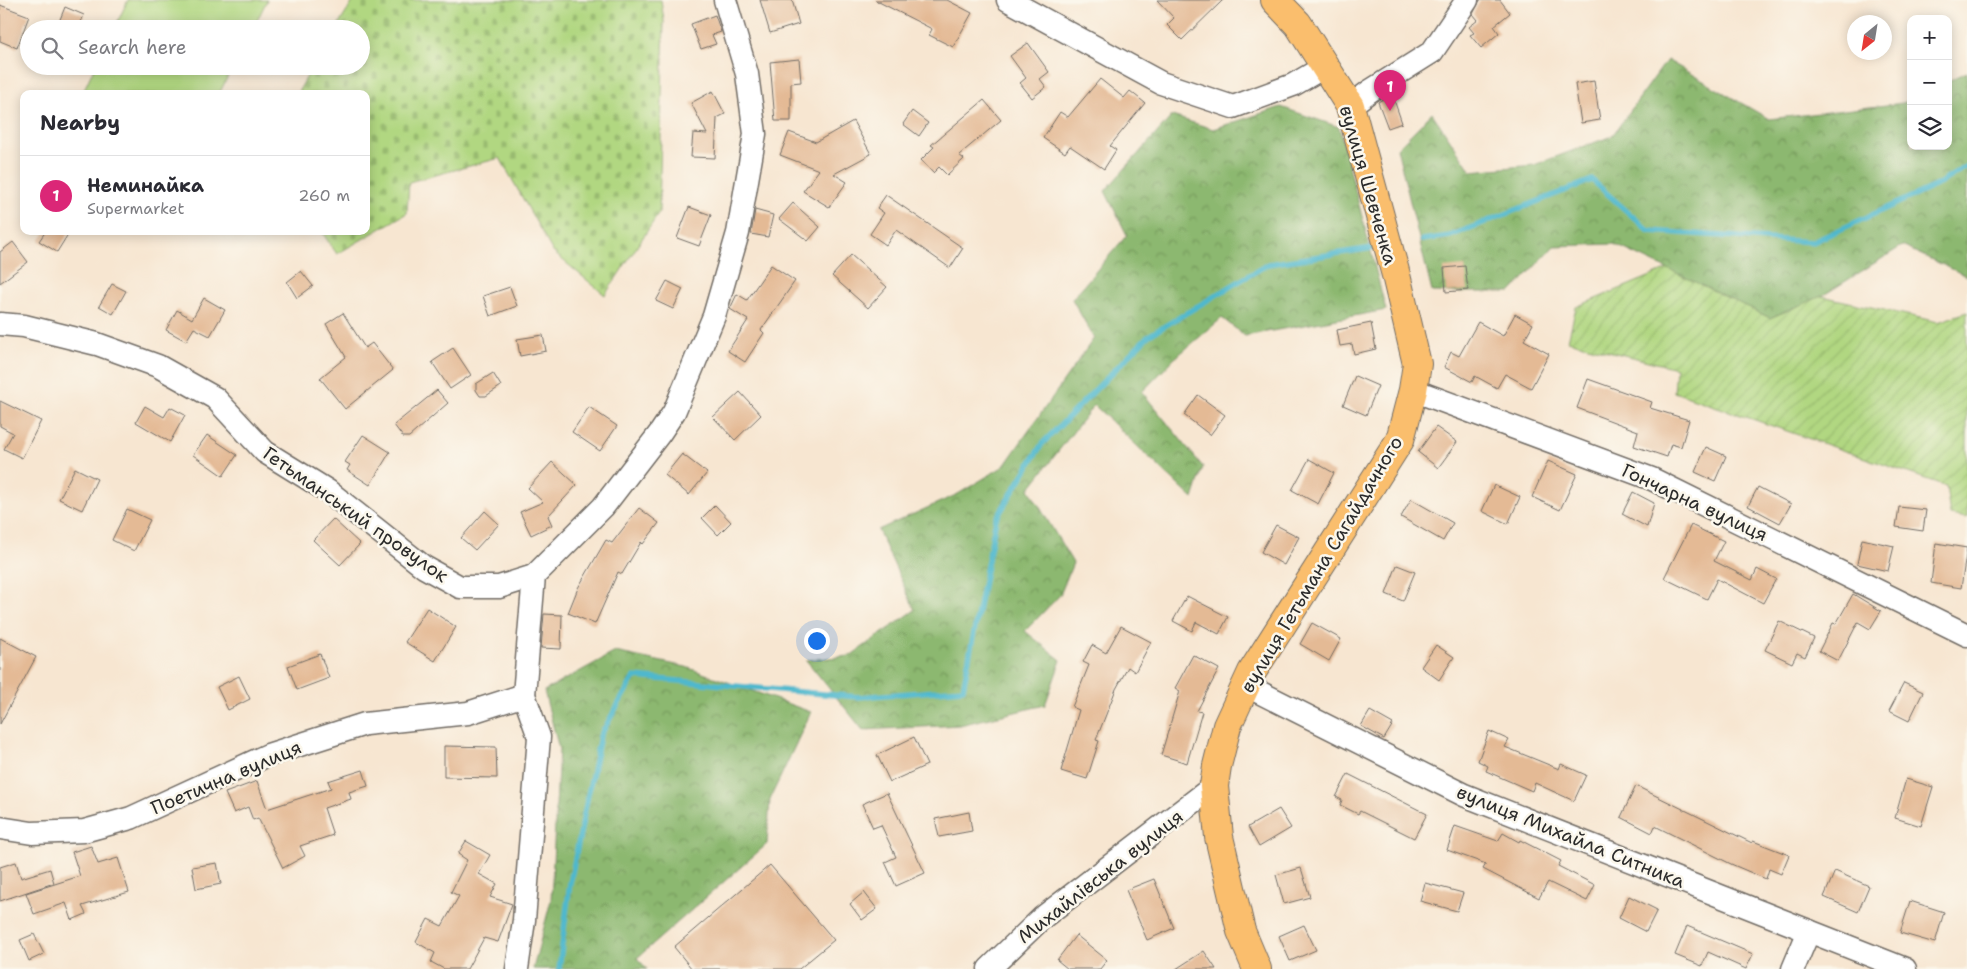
<!DOCTYPE html>
<html lang="en">
<head>
<meta charset="utf-8">
<style>
	:root { --surface:#fff; --page:#f2f2f3; --text:#2b2b33; --muted:#7c7c81; --line:#e1e1e2; --accent:#db2777 }
	body { margin:0; font-family:"Shantell Sans",sans-serif; background:var(--page); color:var(--text) }
	.controls { position:absolute; right:15px; top:15px; display:grid; overflow:hidden; border-radius:10px; box-shadow:0 2px 12px #0003 }
	.controls button { width:45px; height:45px; display:grid; place-items:center; padding:0; border:0; border-bottom:1px solid var(--line); background:var(--surface); color:var(--text); font:25px sans-serif }
	.compass { position:absolute; left:1847px; top:15px; width:45px; height:45px; border-radius:50%; background:var(--surface); box-shadow:0 2px 12px #0003; rotate:210deg }
	.you { position:absolute; left:816px; top:640px; width:18px; height:18px; margin:-12px; border:4px solid #fff; border-radius:50%; background:#1a73e8; box-shadow:0 0 0 8px #1a73e833 }
	.badge { display:grid; place-items:center; width:32px; height:32px; border-radius:50%; background:var(--accent); color:#fff; font-size:16px; font-weight:700 }
	.pin { position:absolute; translate:-50% -41px; filter:drop-shadow(0 1px 2px #0008) }
	.pin::after { content:''; position:absolute; top:26px; width:18px; height:15px; background:inherit; clip-path:polygon(0 0,100% 0,50% 100%) }
	.list { margin:0; padding:0; list-style:none }
	h2 { display:flex; justify-content:space-between; align-items:center; height:65px; margin:0; padding:0 20px; font-size:21px }
	h2 small { font-size:16px; font-weight:400; color:var(--muted) }
	.list li { display:grid; grid-template-columns:32px 1fr auto; gap:15px; align-items:center; box-sizing:border-box; height:80px; padding:0 20px; border-top:1px solid var(--line) }
	.list b { display:block; font-size:19px; white-space:nowrap }
	.list p { margin:0; font-size:16px; white-space:nowrap; color:var(--muted) }
	.list em { font-size:16px; font-style:normal; color:var(--muted) }
	.icon { flex:none; width:28px; height:28px; fill:none; stroke:currentColor; stroke-width:2; stroke-linecap:round; stroke-linejoin:round }
	.map { position:relative; flex:none; width:1967px; height:969px; overflow:hidden }
	.search { position:absolute; background:var(--surface); box-shadow:0 2px 12px #0003; left:20px; top:20px; width:350px; height:55px; display:flex; align-items:center; gap:12px; box-sizing:border-box; padding:0 18px; border-radius:28px; color:var(--muted); font-size:19px }
	.panel { position:absolute; background:var(--surface); box-shadow:0 2px 12px #0003; left:20px; top:90px; width:350px; height:145px; border-radius:10px }
	.map>svg:first-child { display:block }
</style>
</head>
<body>
<div class="map">
<svg width="1967" height="969" viewBox="0 0 1967 969">
	<defs>
		<pattern id="forest-crowns" width="20" height="18" patternUnits="userSpaceOnUse" patternTransform="scale(1.25)"><rect width="20" height="18" fill="#8cb86f"/><path d="M2 6a3 3 0 1 1 6 0M12 15a3 3 0 1 1 6 0" fill="none" stroke="#73965b"/></pattern>
		<pattern id="cemetery-stones" width="16" height="16" patternUnits="userSpaceOnUse" patternTransform="scale(1.25)"><rect width="16" height="16" fill="#b1d781"/><path d="M2 7V4a2 2 0 0 1 4 0v3zM10 15v-3a2 2 0 0 1 4 0v3z" fill="#98b970"/></pattern>
		<pattern id="garden-furrows" width="10" height="10" patternUnits="userSpaceOnUse" patternTransform="scale(1.25)"><rect width="10" height="10" fill="#b1d781"/><path d="M-1 1l2-2M0 10L10 0M9 11l2-2" fill="none" stroke="#98b970"/></pattern>
	</defs>
	<rect width="100%" height="100%" fill="#fbf7ec"/>
	<filter id="ink" filterUnits="userSpaceOnUse"><feTurbulence type="fractalNoise" baseFrequency=".02" numOctaves="2"/><feDisplacementMap in="SourceGraphic" scale="10" xChannelSelector="R" yChannelSelector="G"/><feConvolveMatrix kernelMatrix="1 2 1 2 8 2 1 2 1" color-interpolation-filters="sRGB"/></filter>
	<filter id="wash" filterUnits="userSpaceOnUse"><feTurbulence type="fractalNoise" baseFrequency=".0096" numOctaves="4" result="noise"/><feDisplacementMap in="SourceGraphic" scale="20" xChannelSelector="R" yChannelSelector="G"/><feGaussianBlur stdDeviation="1.12" result="paint"/><feColorMatrix in="noise" values="0 0 0 0 0 0 0 0 0 0 0 0 0 0 0 0 0 1.4 0 .05"/><feComposite in="paint" operator="in"/></filter>
	<g filter="url(#wash)">
		<rect width="100%" height="100%" fill="#f7e6d1"/>
		<g fill="url(#forest-crowns)" stroke="#5c724d">
			<path d="M1667,60L1769,119L1903,103L1911,99V146H1948V81L1967,72V276L1902,246L1822,296L1770,318L1614,244L1554,246L1511,292H1432L1397,148L1432,113L1471,171L1534,165L1612,136Z"/>
			<path d="M1281,107L1339,127L1386,310L1245,336L1222,318L1175,358L1142,392L1203,467L1193,499L1094,405L1029,489L1073,563L1060,595L1025,631L1061,660L1045,705L960,725L863,730L806,660L850,656L915,610L878,530L958,494L1004,466L1094,338L1072,299L1127,235L1105,191L1172,116L1213,129Z"/>
			<path d="M615,652L686,667L811,712L770,799L767,844L637,958L647,969H533L551,900L559,749L544,691Z"/>
		</g>
		<path fill="url(#cemetery-stones)" stroke="#6e8156" d="M354,0H661L664,21L659,213L605,295L553,252L500,158L409,182L407,213L337,254L321,231H366V94H297L313,66H361V29H336Z"/>
		<path fill="url(#garden-furrows)" stroke="#6e8156" d="M1668,269L1770,318L1822,296L1938,322L1967,312V518L1950,515L1946,486L1674,392L1676,368L1568,341L1576,307Z"/>
		<g fill="#b1d781" stroke="#6e8156">
			<path d="M128,0H267L253,29H114Z"/>
			<path d="M95,66H233L219,94H82Z"/>
		</g>
		<g fill="none" stroke-linecap="round" stroke-linejoin="round">
			<g stroke="#4fb8cd" stroke-width="5.5">
				<path d="M1422,240L1450,236L1592,180L1649,231L1813,242L1937,185L1967,166"/>
				<path d="M559,969L570,883L600,736L634,677L858,697L963,689L996,519L1042,444L1148,336L1268,264L1373,248"/>
			</g>
		</g>
		<g id="blocks">
			<g fill="#e4ba95">
				<path d="M760,0H792L799,24L770,33Z"/>
				<path d="M875,0H947L972,13L953,47L929,35L932,29Z"/>
				<path d="M1157,0H1223L1182,40L1167,25L1174,18Z"/>
				<path d="M1480,0H1500L1510,13L1494,26L1499,33L1481,48L1470,35L1474,33L1469,27L1478,20L1473,14Z"/>
				<path d="M0,5L29,16L17,48L0,41Z"/>
				<path d="M65,7L84,15L78,29L59,22Z"/>
				<path d="M715,15L721,32L712,35L716,44L701,49L691,24Z"/>
				<path d="M1028,43L1049,72L1040,79L1046,87L1032,98L1020,83L1026,78L1010,56Z"/>
				<path d="M799,59L801,82L791,83V121H775L770,62Z"/>
				<path d="M1100,79L1124,98L1130,91L1145,103L1110,146L1116,150L1104,169L1070,146L1065,153L1043,138L1060,112L1068,117Z"/>
				<path d="M1594,81L1600,120L1581,123L1575,84Z"/>
				<path d="M713,91L725,114L717,118L715,158L691,157L693,133L707,134L691,103Z"/>
				<path d="M1392,94L1402,123L1388,128L1378,102Z"/>
				<path d="M984,100L1001,120L959,155L964,159L947,175L939,167L933,173L921,160L934,147L931,145Z"/>
				<path d="M912,111L928,123L919,136L903,124Z"/>
				<path d="M853,121L871,154L834,174L847,182L829,207L803,191L819,170L780,155L789,132L816,142Z"/>
				<path d="M886,195L963,248L950,268L896,230L886,245L870,234L884,213L877,208Z"/>
				<path d="M793,203L820,227L808,241L779,219Z"/>
				<path d="M689,207L711,215L699,246L677,238Z"/>
				<path d="M755,210L773,215L768,237L751,234Z"/>
				<path d="M46,231H70L57,252L39,241Z"/>
				<path d="M13,242L28,262L0,283V252Z"/>
				<path d="M851,255L887,287L868,308L832,276Z"/>
				<path d="M771,265L795,281L761,330L764,333L745,362L728,351L748,320L730,309L737,294L747,300Z"/>
				<path d="M1465,266L1468,290L1446,292L1444,268Z"/>
				<path d="M301,271L313,286L297,298L287,282Z"/>
				<path d="M667,281L683,289L673,309L656,301Z"/>
				<path d="M112,284L126,291L113,314L99,306Z"/>
				<path d="M510,287L517,306L490,316L483,296Z"/>
				<path d="M204,298L225,310L210,336L194,328L186,341L166,330L177,310L192,319Z"/>
				<path d="M343,313L365,348L372,343L393,370L345,409L320,378L346,357L326,324Z"/>
				<path d="M1515,314L1533,324L1524,340L1549,354L1531,388L1505,374L1497,388L1475,376L1472,382L1444,367L1451,352L1459,356L1478,322L1503,336Z"/>
				<path d="M1371,323L1376,349L1354,354L1352,344L1340,346L1337,330Z"/>
				<path d="M543,335L546,351L520,356L517,339Z"/>
				<path d="M453,348L471,375L450,389L432,362Z"/>
				<path d="M493,373L501,386L486,396H480L476,390V384Z"/>
				<path d="M1355,376L1378,386L1366,415L1343,405Z"/>
				<path d="M1588,379L1652,402L1650,408L1689,420L1681,447L1671,444L1667,457L1634,446L1638,431L1577,408Z"/>
				<path d="M437,390L448,403L409,437H403L394,425Z"/>
				<path d="M740,392L761,415L735,440L713,417Z"/>
				<path d="M1198,395L1225,415L1210,435L1184,415Z"/>
				<path d="M0,401L41,421L22,458L4,449L13,433L0,426Z"/>
				<path d="M145,406L164,417L170,407L185,415L170,442L136,422Z"/>
				<path d="M589,407L617,426L600,451L572,432Z"/>
				<path d="M1436,427L1457,442L1438,468L1418,452Z"/>
				<path d="M207,435L237,455L223,476L193,455Z"/>
				<path d="M363,435L390,452L370,485L347,470L350,465L345,462Z"/>
				<path d="M1706,447L1726,456L1715,481L1695,472Z"/>
				<path d="M682,454L707,473L689,495L665,475Z"/>
				<path d="M1309,459L1334,473L1318,504L1292,490Z"/>
				<path d="M1548,461L1577,474L1560,510L1532,497Z"/>
				<path d="M552,462L577,485L548,516L552,525L531,535L520,512L543,502L528,488Z"/>
				<path d="M75,468L97,479L82,510L59,499Z"/>
				<path d="M1494,485L1520,497L1508,524L1482,511Z"/>
				<path d="M1758,487L1791,504L1780,523L1748,506Z"/>
				<path d="M1633,492L1654,503L1647,527L1622,514Z"/>
				<path d="M1411,499L1453,523L1443,541L1401,517Z"/>
				<path d="M715,505L731,522L718,535L702,518Z"/>
				<path d="M1899,507L1926,510L1923,531L1896,527Z"/>
				<path d="M639,508L659,523L643,544L641,542L622,574L618,572L595,624L568,613L578,588L606,540L612,543Z"/>
				<path d="M127,509L150,520L134,551L112,540Z"/>
				<path d="M485,511L499,524L475,550L461,538Z"/>
				<path d="M333,519L360,544L340,565L313,540Z"/>
				<path d="M1276,525L1299,537L1284,565L1261,552Z"/>
				<path d="M1691,525L1724,541L1714,561L1752,580L1757,569L1776,579L1763,603L1717,579L1707,599L1664,578Z"/>
				<path d="M1862,539L1894,546L1888,571L1857,564Z"/>
				<path d="M1936,543L1967,548L1961,588L1931,583Z"/>
				<path d="M1397,565L1415,572L1403,601L1386,594Z"/>
				<path d="M1853,594L1881,611L1870,629L1858,622L1838,661L1819,651L1833,623L1836,624Z"/>
				<path d="M1187,596L1228,617L1219,634L1196,622L1192,631L1173,621Z"/>
				<path d="M427,608L456,627L435,661L405,642Z"/>
				<path d="M544,614L562,615L561,649L541,648Z"/>
				<path d="M1779,621L1814,638L1805,657L1797,653L1792,663L1765,650Z"/>
				<path d="M1312,623L1341,639L1329,661L1300,644Z"/>
				<path d="M1121,626L1151,642L1135,672L1128,667L1116,689L1096,740L1099,741L1087,779L1061,771L1079,710L1072,707L1089,665L1083,662L1092,645L1106,653Z"/>
				<path d="M0,638L36,657L0,724Z"/>
				<path d="M1436,645L1454,657L1439,680L1421,667Z"/>
				<path d="M320,654L329,678L297,690L288,666Z"/>
				<path d="M1193,655L1219,669L1197,711L1202,712L1187,763L1161,755L1180,691L1175,688Z"/>
				<path d="M239,676L250,699L228,710L217,687Z"/>
				<path d="M1904,683L1923,692L1909,721L1889,711Z"/>
				<path d="M1370,711L1393,724L1384,739L1361,726Z"/>
				<path d="M1489,731L1509,740L1505,747L1559,769L1561,764L1586,775L1574,801L1535,783L1532,791L1486,771L1488,766L1478,761Z"/>
				<path d="M914,737L927,765L890,782L877,755Z"/>
				<path d="M444,746L496,747L497,778L444,777Z"/>
				<path d="M363,770L368,786L349,792L351,799L324,808L333,835L300,846L305,856L283,868L258,818L253,820L248,807L234,813L225,793L257,781L267,809L331,788L328,781Z"/>
				<path d="M1348,774L1427,814L1414,838L1360,811L1358,814L1340,805L1342,800L1336,797Z"/>
				<path d="M1906,779L1933,787L1921,826L1895,818Z"/>
				<path d="M1636,786L1752,843L1753,841L1789,855L1781,874L1769,869L1766,879L1731,864L1655,826L1652,833L1621,817Z"/>
				<path d="M887,793L925,873L896,886L885,862L896,857L881,825L873,828L862,804Z"/>
				<path d="M1279,809L1291,828L1259,847L1248,827Z"/>
				<path d="M969,812L972,831L939,837L935,819Z"/>
				<path d="M1455,826L1498,841L1503,833L1519,842L1520,840L1561,861L1558,866L1595,885L1587,901L1548,882L1539,898L1483,869L1486,864L1447,850Z"/>
				<path d="M466,841L490,855L479,874L497,884L490,897L512,904L498,942L484,938L467,969H444L431,962L435,953L416,942L428,919L442,926L459,896L451,892L467,860L458,854Z"/>
				<path d="M91,846L98,864L118,858L129,892L82,906L86,914L72,920L66,903L34,914L26,893L80,876L72,852Z"/>
				<path d="M16,862L21,878L50,869L54,883L0,901V867Z"/>
				<path d="M217,863L221,884L196,889L192,867Z"/>
				<path d="M770,865L834,940L799,969H692L674,947Z"/>
				<path d="M1301,868L1310,897L1284,904L1276,875Z"/>
				<path d="M1835,871L1869,886L1858,912L1824,897Z"/>
				<path d="M1154,879L1174,928L1147,940L1126,890Z"/>
				<path d="M1425,883L1463,893L1457,911L1420,901Z"/>
				<path d="M864,892L877,909L862,920L850,904Z"/>
				<path d="M1629,896L1657,910L1646,932L1619,918Z"/>
				<path d="M1910,901L1944,912L1935,943L1900,933Z"/>
				<path d="M1304,925L1316,950L1290,961L1279,936Z"/>
				<path d="M1687,926L1753,954L1746,969L1708,952L1702,966L1675,955Z"/>
				<path d="M34,934L44,954L29,961L20,940Z"/>
				<path d="M1076,935L1107,960L1100,969H1068L1057,960Z"/>
				<path d="M1204,951L1216,969H1176Z"/>
			</g>
		</g>
	</g>
	<g filter="url(#ink)">
		<use href="#blocks" fill-opacity="0" stroke="#726c65" stroke-width="1"/>
		<g fill="none" stroke-linecap="round" stroke-linejoin="round">
			<defs>
				<g id="minor">
					<path d="M1008,0L1161,83L1233,107L1293,85L1324,67"/>
					<path d="M1350,106L1370,91L1432,52L1467,0"/>
					<path d="M0,324L24,326L97,344L158,366L215,398L265,452L328,491L424,567L460,587H499L534,576"/>
					<path d="M1413,390L1652,479L1967,635"/>
					<path d="M1245,685L1464,795L1905,969"/>
					<path d="M0,828L32,833L84,831L131,818L268,755L365,724L468,713L524,695L534,576L603,507L660,433L674,412L714,316L738,233L755,134L747,74L725,0"/>
					<path d="M517,969L524,920L539,737L524,695"/>
					<path d="M989,969L1042,918L1214,786"/>
					<path d="M1793,969L1809,931"/>
				</g>
				<path id="major" d="M1257,969L1241,931L1219,837L1214,786L1217,766L1227,726L1252,672L1400,440L1413,390L1417,364L1396,275L1350,106L1298,24L1275,0"/>
			</defs>
			<use href="#minor" stroke="#726c65" stroke-width="25"/>
			<use href="#major" stroke="#726c65" stroke-width="30"/>
			<use href="#minor" stroke="#fff" stroke-width="22"/>
			<use href="#major" stroke="#fabe6d" stroke-width="28"/>
		</g>
	</g>
	<g text-anchor="middle" stroke-width="5" stroke-linejoin="round" paint-order="stroke">
		<g font-size="19" fill="#2b2b2b" stroke="#fbf7ec">
			<text transform="translate(1369 185) rotate(74)" y="7">вулиця Шевченка</text>
			<text transform="translate(1695 502) rotate(25)" y="7">Гончарна вулиця</text>
			<text transform="translate(356 514) rotate(35)" y="7">Гетьманський провулок</text>
			<text transform="translate(1321 564) rotate(-59)" y="7">вулиця Гетьмана Сагайдачного</text>
			<text transform="translate(226 777) rotate(-23)" y="7">Поетична вулиця</text>
			<text transform="translate(1571 836) rotate(22)" y="7">вулиця Михайла Ситника</text>
			<text transform="translate(1100 876) rotate(-38)" y="7">Михайлівська вулиця</text>
		</g>
	</g>
</svg>
<div class="controls">
<button>+</button>
<button>−</button>
<button><svg class="icon" aria-label="layers" viewBox="0 0 24 24"><path d="M12 4l9 5-9 5-9-5zM3 14l9 5 9-5"/></svg></button>
</div>
<svg class="compass" viewBox="-18 -18 36 36"><path d="M0-13l5 13h-10z" fill="#e53935"/><path d="M0 13l5-13h-10z" fill="#7c7c81"/></svg>
<div class="you"></div>
<div class="pin badge" style="left:1390px;top:111px">1</div>
<div class="search"><svg class="icon" aria-label="search" viewBox="0 0 24 24"><circle cx="10" cy="10" r="6"/><path d="M15 15l6 6"/></svg>Search here</div>
<section class="panel">
<h2>Nearby<small></small></h2>
<ul class="list">
<li><span class="badge">1</span><div><b>Неминайка</b><p>Supermarket</p></div><em>260 m</em></li>
</ul>
</section>
</div>
</body>
</html>
